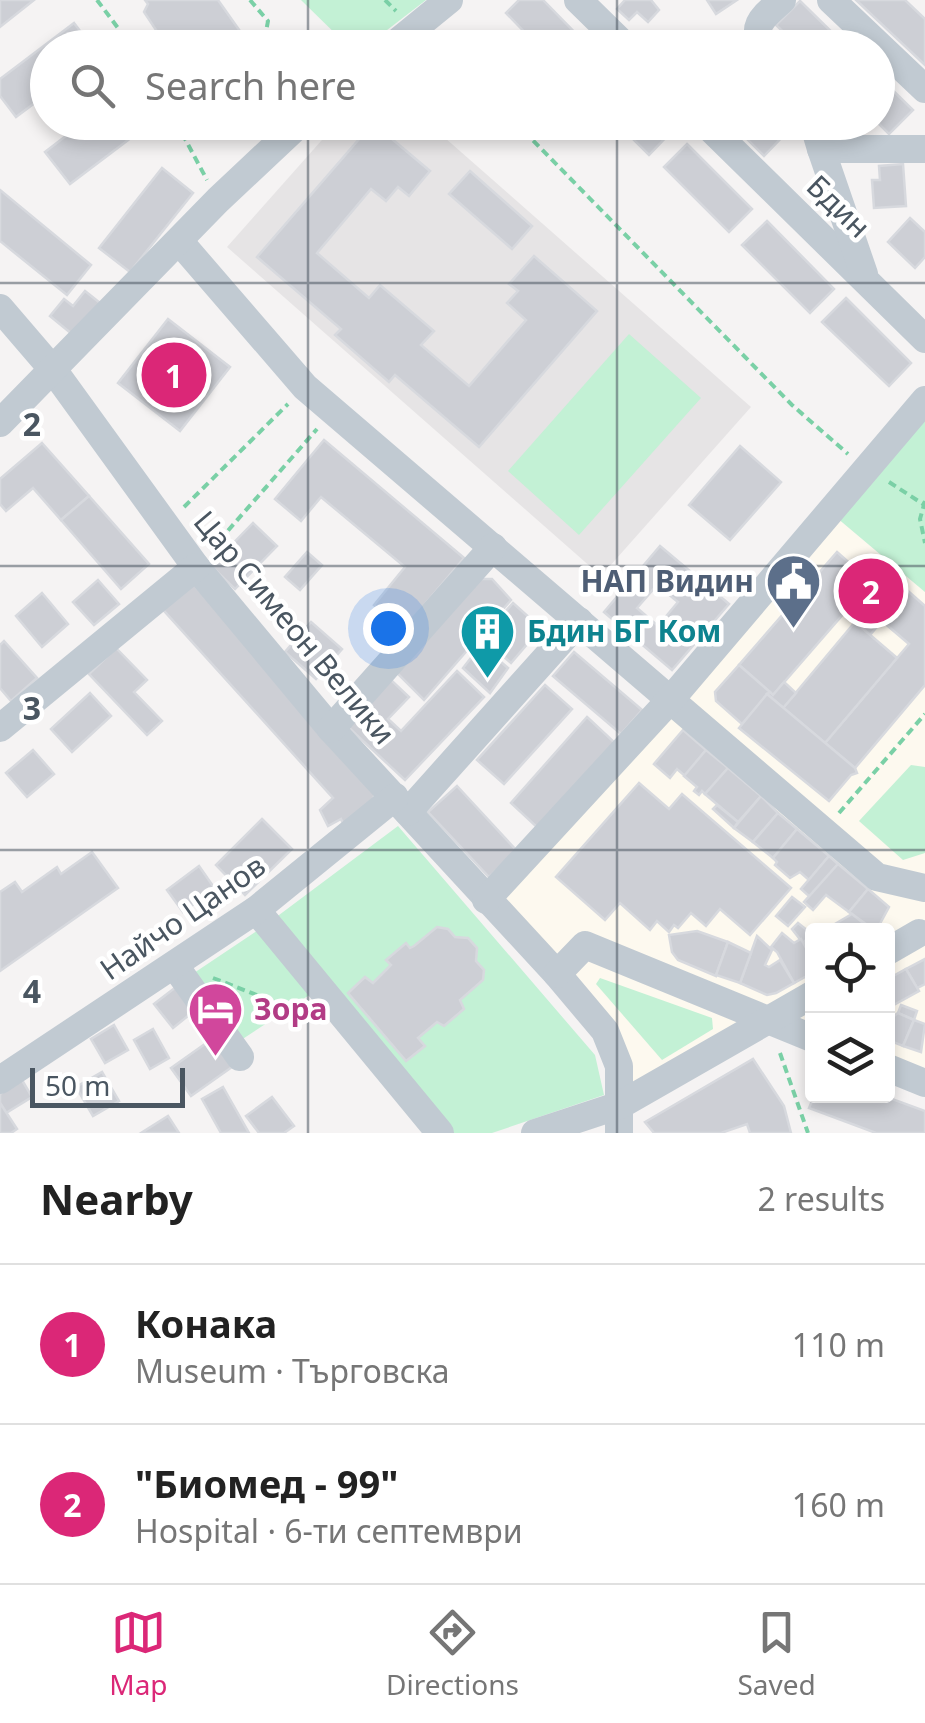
<!DOCTYPE html>
<html lang="en">
<head>
<meta charset="utf-8">
<style>
	:root { --surface:#fff; --page:#f6f6f6; --text:#222; --muted:#767676; --line:#e0e0e0; --accent:#db2777 }
	body { margin:0; font-family:"Noto Sans",sans-serif; background:var(--page); color:var(--text) }
	.controls { position:absolute; right:30px; bottom:30px; display:grid; overflow:hidden; border-radius:10px; box-shadow:0 5px 15px #0003 }
	.controls button { width:90px; height:90px; display:grid; place-items:center; padding:0; border:0; border-bottom:2px solid var(--line); background:var(--surface); color:var(--text); font:50px sans-serif }
	.scale { position:absolute; left:30px; bottom:25px; width:155px; box-sizing:border-box; padding-left:10px; border:5px solid #4a5661; border-top:0; font-size:28px; line-height:35px; white-space:nowrap; color:#4a5661; -webkit-text-stroke:8px #fff; paint-order:stroke }
	.you { position:absolute; left:388px; top:628px; width:35px; height:35px; margin:-25px; border:8px solid #fff; border-radius:50%; background:#1a73e8; box-shadow:0 0 0 15px #1a73e833 }
	.badge { display:grid; place-items:center; width:65px; height:65px; border-radius:50%; background:var(--accent); color:#fff; font-size:32px; font-weight:700 }
	.pin { position:absolute; translate:-50% -50%; border:5px solid #fff; box-shadow:0 2px 10px #0006 }
	.list { margin:0; padding:0; list-style:none }
	h2 { display:flex; justify-content:space-between; align-items:center; height:130px; margin:0; padding:0 40px; font-size:42px }
	h2 small { font-size:32px; font-weight:400; color:var(--muted) }
	.list li { display:grid; grid-template-columns:65px 1fr auto; gap:30px; align-items:center; box-sizing:border-box; height:160px; padding:0 40px; border-top:2px solid var(--line) }
	.list b { display:block; font-size:38px; white-space:nowrap }
	.list p { margin:0; font-size:32px; white-space:nowrap; color:var(--muted) }
	.list em { font-size:32px; font-style:normal; color:var(--muted) }
	.icon { flex:none; width:55px; height:55px; fill:none; stroke:currentColor; stroke-width:2; stroke-linecap:round; stroke-linejoin:round }
	.map { position:relative; flex:none; width:925px; height:1133px; overflow:hidden }
	.search { position:absolute; background:var(--surface); box-shadow:0 5px 15px #0003; left:30px; right:30px; top:30px; height:110px; display:flex; align-items:center; gap:25px; box-sizing:border-box; padding:0 35px; border-radius:55px; color:var(--muted); font-size:38px }
	.sheet { height:450px; background:var(--surface) }
	nav { display:flex; justify-content:space-around; align-items:center; box-sizing:border-box; height:140px; border-top:2px solid var(--line); background:var(--surface); font-size:28px; color:var(--muted) }
	nav a { display:grid; justify-items:center; gap:5px }
	nav .on { color:var(--accent) }
	.map>svg:first-child { display:block }
</style>
</head>
<body>
<div class="map">
<svg width="925" height="1133" viewBox="0 0 925 1133">
	<rect width="100%" height="100%" fill="#f5f3f3"/>
	<path fill="#fdf9ef" d="M830,512L925,592V1083L888,1068V931H812V1038L769,1021L620,1105L619,1066L486,900Z"/>
	<path fill="#e6e4e5" d="M337,123H428L751,407L601,576L227,247Z"/>
	<g fill="#c3f1d5">
		<path d="M301,0H426L365,47H349Z"/>
		<path d="M629,334L701,398L579,535L508,471Z"/>
		<path d="M925,400V592L830,512Z"/>
		<path d="M911,765L925,767V853L903,860L859,821Z"/>
		<path d="M398,826L595,1055L604,1095L492,1133H451L320,988L232,1046L185,979L267,924Z"/>
		<path d="M600,978L712,1018L713,1029L662,1060L596,984Z"/>
	</g>
	<g fill="#cdcfd5" stroke="#d7d9de" stroke-width="2.5" fill-rule="evenodd">
		<path d="M0,0H34L0,27Z"/>
		<path d="M145,0H218L242,34L237,48H168L144,12L148,4Z"/>
		<path d="M519,0H543L590,48H540L506,13Z"/>
		<path d="M625,0H651L659,10L648,22L637,12L629,20L617,9Z"/>
		<path d="M707,0H737L716,14Z"/>
		<path d="M856,0H905L925,19V65Z"/>
		<path d="M800,1L848,48H800L776,25Z"/>
		<path d="M74,23L93,48H48V93L16,117L0,96V79Z"/>
		<path d="M878,76L913,110L889,134L877,122Z"/>
		<path d="M84,122H152L70,184L45,152Z"/>
		<path d="M616,122H663L672,131L649,155Z"/>
		<path d="M730,122H780L788,131L764,156Z"/>
		<path d="M373,123L430,171L409,196L398,187L386,201L371,189L317,253L369,298L380,285L434,331L421,345L469,386L526,320L507,303L518,291L509,284L534,256L597,311L479,447L395,375L389,382L335,335L341,329L257,257Z"/>
		<path d="M687,144L752,209L729,232L664,167Z"/>
		<path d="M903,164L906,206L874,208L872,180H880L879,166Z"/>
		<path d="M162,168L193,193L130,272L99,248Z"/>
		<path d="M470,171L532,226L512,249L449,194Z"/>
		<path d="M0,190L91,265L67,295L0,241Z"/>
		<path d="M910,218L925,232V257L915,268L888,242Z"/>
		<path d="M767,221L834,289L810,313L742,245Z"/>
		<path d="M85,291L105,307L78,339L50,316L64,299L73,306Z"/>
		<path d="M846,298L911,363L889,386L822,322Z"/>
		<path d="M168,319L230,367L180,431L118,383Z"/>
		<path d="M324,440L464,558L403,630L374,605L405,567L321,497L301,521L275,499Z"/>
		<path d="M42,443L89,496L61,520L33,488L6,511L0,504V479Z"/>
		<path d="M740,446L781,482L730,540L689,505Z"/>
		<path d="M89,496L149,564L121,589L61,520Z"/>
		<path d="M253,523L277,546L235,589L211,566Z"/>
		<path d="M660,546L729,604L672,670L604,612ZM657,585L678,602L658,626L637,608Z"/>
		<path d="M307,552L322,565L300,590L285,577Z"/>
		<path d="M837,552L871,582L773,695L739,665Z"/>
		<path d="M879,569H883L925,606V685L855,768L825,743L909,644L856,599Z"/>
		<path d="M187,577L377,788L368,813L346,830L341,819L328,826L320,810L333,798L157,603Z"/>
		<path d="M473,579H492L511,600L424,700L394,670Z"/>
		<path d="M98,580L119,604L94,625L73,602Z"/>
		<path d="M42,593L68,624L42,647L16,616Z"/>
		<path d="M513,603L541,628L511,663L482,638Z"/>
		<path d="M866,608L882,621L870,635L855,622Z"/>
		<path d="M311,622L342,649L316,679L285,652Z"/>
		<path d="M855,622L897,658L825,743L783,708Z"/>
		<path d="M4,641L37,678L11,701L0,688V645Z"/>
		<path d="M481,645L508,668L490,693L463,668Z"/>
		<path d="M116,648L147,680L134,692L162,721L147,735L89,674Z"/>
		<path d="M574,652L642,710L621,734L553,676Z"/>
		<path d="M739,665L770,692L742,724L716,701L715,692Z"/>
		<path d="M457,671L484,697L405,780L347,726L391,680L409,697L388,719L401,731Z"/>
		<path d="M784,682L796,693L783,708L767,694L770,692L773,695Z"/>
		<path d="M545,685L572,709L504,784L477,760Z"/>
		<path d="M90,693L111,716L72,752L51,729Z"/>
		<path d="M767,694L855,768L857,773L851,775L829,801L739,728Z"/>
		<path d="M587,717L615,743L539,829L511,803Z"/>
		<path d="M683,730L706,750L685,776L677,769L670,778L654,764Z"/>
		<path d="M33,750L54,774L27,797L6,773Z"/>
		<path d="M706,750L728,768L705,794L702,791L699,795L694,791L697,787L684,776Z"/>
		<path d="M728,768L761,796L738,822L705,794Z"/>
		<path d="M639,783L669,809L682,794L791,888L750,935L720,909L706,926L691,913L678,928L674,925L669,932L657,921L650,930L620,903L605,920L556,877Z"/>
		<path d="M457,786L517,851L489,877L428,812Z"/>
		<path d="M761,796L778,813L753,842L734,828Z"/>
		<path d="M717,805L738,822L734,828L713,809Z"/>
		<path d="M778,813L797,829L773,858L753,842Z"/>
		<path d="M262,819L292,849L245,895L216,865Z"/>
		<path d="M797,829L829,856L809,880L800,872L790,878L775,865L777,862L773,858Z"/>
		<path d="M92,852L118,888L0,971V892L15,882L22,892L57,867L61,874Z"/>
		<path d="M829,856L838,864L810,897L801,889Z"/>
		<path d="M838,864L868,889L849,912L826,895L813,910L804,902Z"/>
		<path d="M199,866L215,889L183,912L167,890Z"/>
		<path d="M868,889L889,907L876,931L849,912Z"/>
		<path d="M792,897L805,907L788,926L776,916Z"/>
		<path d="M852,914L873,931H829L828,928Z"/>
		<path d="M798,923L812,934L803,943L792,929Z"/>
		<path d="M437,927L448,929L455,937L468,938L477,948L476,961L484,970L483,980L460,1000L464,1009L444,1026L437,1022L418,1038L425,1046L406,1061L348,993L365,977L373,983L391,965L386,960L406,943L410,948L414,946Z"/>
		<path d="M697,931L728,942L716,976L678,960L672,952L669,935Z"/>
		<path d="M782,933L794,943L801,939L812,959V973L794,983L777,952L771,947Z"/>
		<path d="M757,936L772,950L765,965L769,967L780,960L794,983L776,993L767,995L740,983Z"/>
		<path d="M728,942L751,953L740,983L716,975Z"/>
		<path d="M925,959V984L917,988L906,969Z"/>
		<path d="M906,969L919,991L890,1007L888,979Z"/>
		<path d="M176,987L194,1011L173,1028L154,1004Z"/>
		<path d="M901,1005L917,1011L914,1020L898,1013Z"/>
		<path d="M898,1013L914,1020L903,1046L888,1040L894,1016Z"/>
		<path d="M914,1020L925,1024L921,1052L903,1046Z"/>
		<path d="M114,1025L128,1050L105,1063L91,1039Z"/>
		<path d="M153,1029L169,1058L150,1069L134,1040Z"/>
		<path d="M212,1039L232,1067L191,1096L171,1068Z"/>
		<path d="M753,1059L784,1106L791,1133H750L747,1124L721,1133H654L645,1122Z"/>
		<path d="M102,1072L119,1101L93,1116L76,1087Z"/>
		<path d="M22,1080L32,1097L6,1113L0,1103V1094Z"/>
		<path d="M223,1087L249,1133H221L202,1099Z"/>
		<path d="M814,1096H884L925,1111V1133H876L809,1108Z"/>
		<path d="M272,1097L294,1126L284,1133H259L246,1116Z"/>
		<path d="M0,1103L17,1129L11,1133H0Z"/>
		<path d="M168,1116L179,1133H141Z"/>
	</g>
	<g fill="none" stroke-linecap="round" stroke-linejoin="round">
		<g stroke="#7ad0a6" stroke-width="4" stroke-dasharray="8 5" stroke-linecap="butt">
			<path d="M97,0L133,48"/>
			<path d="M250,0L268,21L263,48"/>
			<path d="M385,0L396,11"/>
			<path d="M176,122L207,180"/>
			<path d="M515,122L792,405L848,454"/>
			<path d="M889,482L923,504"/>
			<path d="M925,501L920,519L925,543"/>
			<path d="M184,507L288,404"/>
			<path d="M211,550L317,429"/>
			<path d="M839,813L925,714"/>
			<path d="M213,978L311,1016"/>
			<path d="M780,1053L808,1133"/>
		</g>
		<g stroke="#c1cad2" stroke-width="28">
			<path d="M578,0L627,48"/>
			<path d="M831,0L925,89"/>
			<path d="M390,48L449,0"/>
			<path d="M762,48C750,24 765,16 782,0"/>
			<path d="M704,122L925,339"/>
			<path d="M813,122L821,149"/>
			<path d="M179,241L305,387L877,877L925,888"/>
			<path d="M864,274L821,149H925"/>
			<path d="M0,308L54,371L196,567L331,729L557,974L605,1031L619,1066V1133"/>
			<path d="M0,423L218,200L301,122"/>
			<path d="M0,728L196,567"/>
			<path d="M331,729L493,547"/>
			<path d="M408,812L579,621"/>
			<path d="M486,900L671,699L925,400"/>
			<path d="M256,910L440,1133"/>
			<path d="M888,951L919,933"/>
			<path d="M175,966L240,1057"/>
			<path d="M557,974L585,945L812,1038"/>
			<path d="M888,1068L925,1083"/>
			<path d="M0,1080L256,910L395,797"/>
			<path d="M535,1133L620,1105L812,995"/>
		</g>
	</g>
	<path fill="none" stroke="#4a5661" stroke-width="2.5" stroke-opacity="0.55" d="M308,0V48M617,0V48M308,122V1133M617,122V1133M0,283H925M0,566H925M0,850H925"/>
	<defs>
		<symbol id="civic-pin" viewBox="-11 -11 22 30"><path d="M0 17L-7.5 6A9.5 9.5 0 1 1 7.5 6Z" fill="#5c6f8a" stroke="#fff"/><path d="M-.6-6.5H3V-4.5H.6V-3L4-1V1h2V6H-6V1h2V-1L-.6-3ZM-1.2 2.5V6h2.4V2.5Z" fill="#fff"/></symbol>
		<symbol id="building-pin" viewBox="-11 -11 22 30"><path d="M0 17L-7.5 6A9.5 9.5 0 1 1 7.5 6Z" fill="#0f9aa8" stroke="#fff"/><path d="M-4-6H4V6H1V3H-1V6H-4ZM-2.5-4.3h1.7v1.8h-1.7ZM.8-4.3h1.7v1.8H.8ZM-2.5-1h1.7V.8h-1.7ZM.8-1h1.7V.8H.8Z" fill="#fff"/></symbol>
		<symbol id="hotel-pin" viewBox="-11 -11 22 30"><path d="M0 17L-7.5 6A9.5 9.5 0 1 1 7.5 6Z" fill="#d1479c" stroke="#fff"/><path d="M-6-4.5h1.5V1H6V5H4.5V3h-9V5H-6ZM-4 0a1.8 1.8 0 1 1 3.6 0ZM.5 0V-2.5h3Q6-2.5 6 0Z" fill="#fff"/></symbol>
	</defs>
	<g fill-rule="evenodd">
		<use href="#civic-pin" x="762" y="550" width="63" height="86"/>
		<use href="#building-pin" x="456" y="600" width="63" height="86"/>
		<use href="#hotel-pin" x="184" y="978" width="63" height="86"/>
	</g>
	<g text-anchor="middle" stroke-width="9" stroke-linejoin="round" paint-order="stroke">
		<g font-size="30" fill="#4a5661" stroke="#fff">
			<text transform="translate(838 207) rotate(44)" y="10">Бдин</text>
			<text transform="translate(294 628) rotate(50)" y="10">Цар Симеон Велики</text>
			<text transform="translate(183 918) rotate(-35)" y="10">Найчо Цанов</text>
		</g>
		<g font-size="30" font-weight="bold" fill="#4e5e75" stroke="#fff" text-anchor="end">
			<text x="754" y="592">НАП Видин</text>
		</g>
		<g font-size="30" font-weight="bold" fill="#0d838f" stroke="#fff" text-anchor="start">
			<text x="527" y="642">Бдин БГ Ком</text>
		</g>
		<g font-size="30" font-weight="bold" fill="#b23c85" stroke="#fff" text-anchor="start">
			<text x="254" y="1020">Зора</text>
		</g>
	</g>
	<g font-size="32" text-anchor="middle" font-weight="bold" fill="#4a5661" stroke="#fff" stroke-width="9" stroke-linejoin="round" paint-order="stroke">
		<text x="32" y="436">2</text>
		<text x="32" y="720">3</text>
		<text x="32" y="1003">4</text>
	</g>
</svg>
<div class="controls">
<button><svg class="icon" aria-label="locate" viewBox="0 0 24 24"><circle cx="12" cy="12" r="6"/><path d="M12 2v4M12 18v4M2 12h4M18 12h4"/></svg></button>
<button><svg class="icon" aria-label="layers" viewBox="0 0 24 24"><path d="M12 4l9 5-9 5-9-5zM3 14l9 5 9-5"/></svg></button>
</div>
<div class="scale">50 m</div>
<div class="you"></div>
<div class="pin badge" style="left:174px;top:375px">1</div>
<div class="pin badge" style="left:871px;top:591px">2</div>
<div class="search"><svg class="icon" aria-label="search" viewBox="0 0 24 24"><circle cx="10" cy="10" r="6"/><path d="M15 15l6 6"/></svg>Search here</div>
</div>
<section class="sheet">
<h2>Nearby<small>2 results</small></h2>
<ul class="list">
<li><span class="badge">1</span><div><b>Конака</b><p>Museum · Търговска</p></div><em>110 m</em></li>
<li><span class="badge">2</span><div><b>&quot;Биомед - 99&quot;</b><p>Hospital · 6-ти септември</p></div><em>160 m</em></li>
</ul>
</section>
<nav>
<a class="on"><svg class="icon" aria-label="map" viewBox="0 0 24 24"><path d="M3 6l6-2 6 2 6-2v14l-6 2-6-2-6 2zM9 4v14M15 6v14"/></svg>Map</a>
<a><svg class="icon" aria-label="directions" viewBox="0 0 24 24"><path d="M12 3l9 9-9 9-9-9zM9 14v-3h6M13 9l2 2-2 2"/></svg>Directions</a>
<a><svg class="icon" aria-label="saved" viewBox="0 0 24 24"><path d="M7 4h10v16l-5-4-5 4z"/></svg>Saved</a>
</nav>
</body>
</html>
